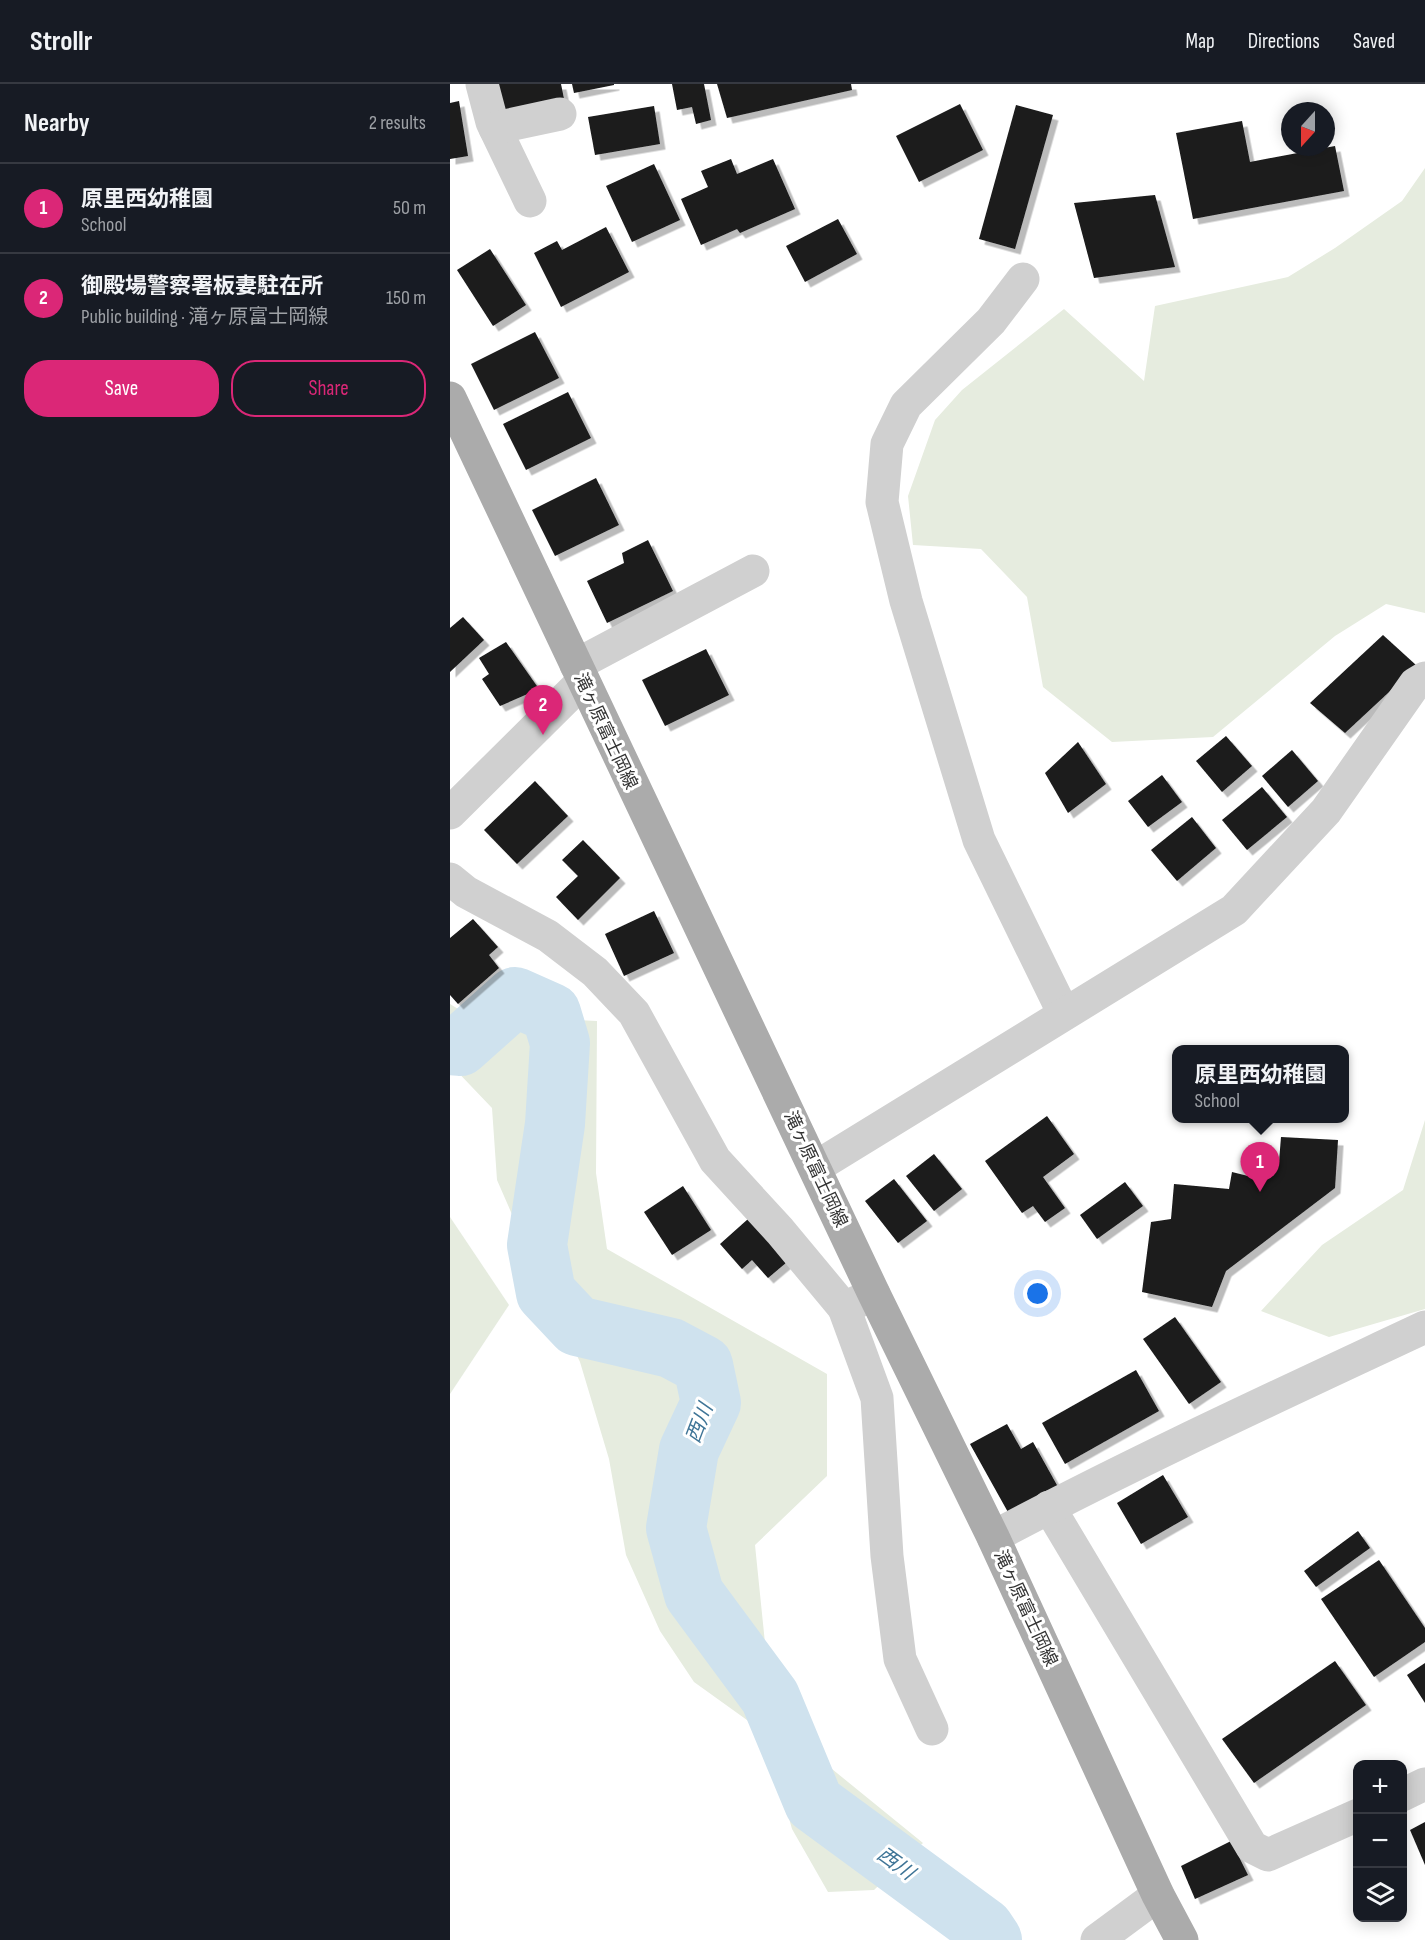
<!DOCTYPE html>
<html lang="en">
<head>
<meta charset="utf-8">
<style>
	:root { --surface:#171b24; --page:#20242c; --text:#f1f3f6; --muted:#9ea1a6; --line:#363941; --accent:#db2777 }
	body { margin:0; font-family:"Sofia Sans Condensed","Noto Sans JP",sans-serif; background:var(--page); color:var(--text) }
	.controls { position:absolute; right:18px; bottom:18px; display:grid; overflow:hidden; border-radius:12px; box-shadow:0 3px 15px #0003 }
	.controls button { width:54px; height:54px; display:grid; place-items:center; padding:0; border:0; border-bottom:2px solid var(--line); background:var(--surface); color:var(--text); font:30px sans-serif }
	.compass { position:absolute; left:831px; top:18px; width:54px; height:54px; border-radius:50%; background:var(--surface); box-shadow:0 3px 15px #0003; rotate:201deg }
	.you { position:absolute; left:588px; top:1210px; width:21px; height:21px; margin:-15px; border:4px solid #fff; border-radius:50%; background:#1a73e8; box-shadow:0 0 0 9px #1a73e833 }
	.badge { display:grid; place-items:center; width:39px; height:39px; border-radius:50%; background:var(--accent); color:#fff; font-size:20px; font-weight:700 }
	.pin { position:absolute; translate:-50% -50px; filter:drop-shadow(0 2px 3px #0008) }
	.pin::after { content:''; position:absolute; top:32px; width:21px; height:18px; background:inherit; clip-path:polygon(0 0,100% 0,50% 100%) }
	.popup { position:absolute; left:722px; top:961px; width:177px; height:78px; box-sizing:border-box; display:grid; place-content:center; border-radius:12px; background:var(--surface); filter:drop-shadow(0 2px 4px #0005); font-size:20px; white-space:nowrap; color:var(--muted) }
	.popup b { font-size:22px; color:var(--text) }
	.popup::after { content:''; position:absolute; left:50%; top:100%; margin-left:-12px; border:12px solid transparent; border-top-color:var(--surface) }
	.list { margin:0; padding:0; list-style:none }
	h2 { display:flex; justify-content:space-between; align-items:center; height:78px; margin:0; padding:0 24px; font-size:26px }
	h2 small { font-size:20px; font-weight:400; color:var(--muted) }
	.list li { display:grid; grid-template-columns:39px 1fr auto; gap:18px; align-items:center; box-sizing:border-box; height:90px; padding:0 24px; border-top:2px solid var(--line) }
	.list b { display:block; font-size:22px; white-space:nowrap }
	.list p { margin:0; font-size:20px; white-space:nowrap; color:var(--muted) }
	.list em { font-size:20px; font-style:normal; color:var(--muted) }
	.actions { display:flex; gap:12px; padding:18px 24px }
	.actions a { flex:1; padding:14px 0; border:2px solid var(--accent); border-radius:24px; text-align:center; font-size:21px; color:var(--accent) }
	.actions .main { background:var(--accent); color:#fff }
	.icon { flex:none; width:33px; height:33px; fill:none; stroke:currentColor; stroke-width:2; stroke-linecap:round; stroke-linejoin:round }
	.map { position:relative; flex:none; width:975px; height:1856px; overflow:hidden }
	header { display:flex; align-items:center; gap:36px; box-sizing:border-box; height:84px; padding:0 30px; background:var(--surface); border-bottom:2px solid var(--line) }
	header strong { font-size:28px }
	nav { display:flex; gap:33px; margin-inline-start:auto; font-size:21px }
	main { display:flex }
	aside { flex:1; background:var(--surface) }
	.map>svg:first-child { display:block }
</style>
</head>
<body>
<header>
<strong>Strollr</strong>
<nav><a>Map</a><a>Directions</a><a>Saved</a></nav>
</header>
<main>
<aside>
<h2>Nearby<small>2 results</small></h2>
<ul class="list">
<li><span class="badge">1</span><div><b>原里西幼稚園</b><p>School</p></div><em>50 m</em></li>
<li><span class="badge">2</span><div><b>御殿場警察署板妻駐在所</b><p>Public building · 滝ヶ原富士岡線</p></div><em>150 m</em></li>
</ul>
<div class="actions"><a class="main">Save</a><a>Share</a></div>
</aside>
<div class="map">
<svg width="975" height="1856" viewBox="0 0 975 1856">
	<defs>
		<filter id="shadow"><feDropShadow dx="5.5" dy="5.5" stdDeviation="0" flood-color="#0004"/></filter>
	</defs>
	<rect width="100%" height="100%" fill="#fff"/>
	<g fill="#e6ecdf">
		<path d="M975,84V529L936,520L885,552L763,653L662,658L593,603L577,513L531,465L463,461L458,412L485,336L512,306L614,225L694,297L705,222L838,193L885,164L952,117Z"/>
		<path d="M0,920L18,931L147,937L146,1089L157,1165L377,1290V1392L305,1461L320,1608L382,1685L473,1759L424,1806L378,1808L342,1745L315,1649L244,1598L210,1547L176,1471L159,1375L130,1278L92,1199L47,1096L42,1024L0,980Z"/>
		<path d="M975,1036V1225L879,1253L811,1227L872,1161L953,1106Z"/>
		<path d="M0,1133L59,1221L0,1310Z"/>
	</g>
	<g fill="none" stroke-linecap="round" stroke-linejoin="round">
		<path stroke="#cfe2ee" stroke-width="60" d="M0,961L10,962L65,913L101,929L110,959L105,1040L87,1161L96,1209L127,1242L221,1264L253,1281L261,1319L239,1366L226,1444L244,1510L320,1613L364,1719L534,1844L542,1856"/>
	</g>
	<g fill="#1a1a1a" filter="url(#shadow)">
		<path d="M44,0H111L115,20L50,31Z"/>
		<path d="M122,0H164V1L124,9Z"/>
		<path d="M222,0H254L261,36L246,40L242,23L227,26Z"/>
		<path d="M267,0H401L402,6L277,34Z"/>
		<path d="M9,17L18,72L0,75V19Z"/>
		<path d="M510,20L533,66L469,98L446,52Z"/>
		<path d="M566,21L603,31L565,165L529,155Z"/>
		<path d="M204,22L210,60L145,71L138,33Z"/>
		<path d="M792,37L800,78L885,62L894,107L743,135L726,49Z"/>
		<path d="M281,75L287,90L323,75L345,125L290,149L287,145L251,161L231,115L258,103L251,87Z"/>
		<path d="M204,80L230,136L182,158L156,102Z"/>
		<path d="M705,111L725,183L644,194L624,119Z"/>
		<path d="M388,135L407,170L355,198L336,162Z"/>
		<path d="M156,143L179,188L111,223L84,169L107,157L112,166Z"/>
		<path d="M40,165L76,221L43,242L7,186Z"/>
		<path d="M85,248L109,294L44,326L21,280Z"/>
		<path d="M118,308L141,354L76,386L53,340Z"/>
		<path d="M146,394L169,441L105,472L82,426Z"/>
		<path d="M198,456L223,507L157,539L137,497L174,479L172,469Z"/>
		<path d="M13,533L34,556L0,588V544Z"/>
		<path d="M933,551L967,582L895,649L860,619Z"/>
		<path d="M56,558L89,605L50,622L32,595L39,590L29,574Z"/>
		<path d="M256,565L279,611L215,642L192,596Z"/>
		<path d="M776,652L802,682L772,708L746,677Z"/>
		<path d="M628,658L656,700L618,729L595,689Z"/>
		<path d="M842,666L868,697L838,723L812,692Z"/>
		<path d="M712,691L732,718L698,743L678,717Z"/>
		<path d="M85,697L118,732L67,780L34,746Z"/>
		<path d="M812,703L837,733L797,766L772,736Z"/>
		<path d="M742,733L766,764L727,797L701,766Z"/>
		<path d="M133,756L170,794L128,836L106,813L128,792L112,776Z"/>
		<path d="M204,827L224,869L174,892L155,850Z"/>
		<path d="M23,835L48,863L39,871L49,884L8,920L0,911V854Z"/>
		<path d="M597,1032L624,1070L593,1093L615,1124L595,1138L583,1122L572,1129L535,1077Z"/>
		<path d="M831,1053L888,1056L885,1104L776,1187L762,1223L692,1208L701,1138L721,1135L724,1100L779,1105L782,1088L806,1094L829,1078Z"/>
		<path d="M484,1070L512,1105L484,1127L456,1092Z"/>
		<path d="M444,1095L477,1137L448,1159L415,1117Z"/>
		<path d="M675,1098L693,1122L647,1155L630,1131Z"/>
		<path d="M233,1102L261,1146L222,1171L194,1128Z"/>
		<path d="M298,1135L337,1178L318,1194L302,1176L292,1185L270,1160Z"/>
		<path d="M725,1233L771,1298L739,1320L693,1255Z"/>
		<path d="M686,1286L709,1327L615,1380L592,1339Z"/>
		<path d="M557,1340L571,1365L583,1358L608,1403L559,1430L520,1360Z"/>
		<path d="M713,1391L738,1433L691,1460L667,1419Z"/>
		<path d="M908,1447L920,1464L866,1503L854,1487Z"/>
		<path d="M929,1476L975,1544V1558L924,1593L871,1515Z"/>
		<path d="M885,1577L916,1621L804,1699L772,1655Z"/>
		<path d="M975,1579V1619L957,1591Z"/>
		<path d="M975,1738V1781L960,1746Z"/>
		<path d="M781,1757L798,1791L745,1815L731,1782Z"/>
	</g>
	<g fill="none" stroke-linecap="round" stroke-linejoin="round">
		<g stroke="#d0d0d0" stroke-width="33">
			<path d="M32,0L42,38L80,117"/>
			<path d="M45,44L110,30"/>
			<path d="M573,195L541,237L456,321L437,360L432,418L456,517L529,756L614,930"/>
			<path d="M126,581L303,487"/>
			<path d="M0,729L133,597"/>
			<path d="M0,795L16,808L98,852L145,888L184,929L265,1076L330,1147L394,1224L424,1210"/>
			<path d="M366,1083L784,826L876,727L965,600L975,594"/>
			<path d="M394,1224L427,1314L437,1472L450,1575L482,1645"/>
			<path d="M599,1423L802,1763L818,1771L908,1731"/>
			<path d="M543,1453C684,1378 830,1311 975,1243"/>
			<path d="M952,1711L975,1700"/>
			<path d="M647,1856L708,1811"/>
		</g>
		<path stroke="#ababab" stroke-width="33" d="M0,314L424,1210L543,1453L708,1811L732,1856"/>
	</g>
	<g text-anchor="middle" stroke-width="6" stroke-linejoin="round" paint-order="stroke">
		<g font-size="18" fill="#333" stroke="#fff">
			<text transform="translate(156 647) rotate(65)" y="6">滝ヶ原富士岡線</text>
			<text transform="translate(366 1085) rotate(65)" y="6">滝ヶ原富士岡線</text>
			<text transform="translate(576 1524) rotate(65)" y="6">滝ヶ原富士岡線</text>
		</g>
		<g font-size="20" font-style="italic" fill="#3f7597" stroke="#fff">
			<text transform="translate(249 1339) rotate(-69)" y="7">西川</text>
			<text transform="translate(446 1779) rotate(36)" y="7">西川</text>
		</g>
	</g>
</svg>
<div class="controls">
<button>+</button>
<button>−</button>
<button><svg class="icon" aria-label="layers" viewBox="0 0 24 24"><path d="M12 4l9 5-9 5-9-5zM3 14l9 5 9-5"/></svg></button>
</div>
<svg class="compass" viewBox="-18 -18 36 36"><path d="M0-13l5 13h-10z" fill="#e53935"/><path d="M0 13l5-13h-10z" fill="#9ea1a6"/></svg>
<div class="you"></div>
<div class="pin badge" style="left:810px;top:1108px">1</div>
<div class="popup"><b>原里西幼稚園</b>School</div>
<div class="pin badge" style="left:93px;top:651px">2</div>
</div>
</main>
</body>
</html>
